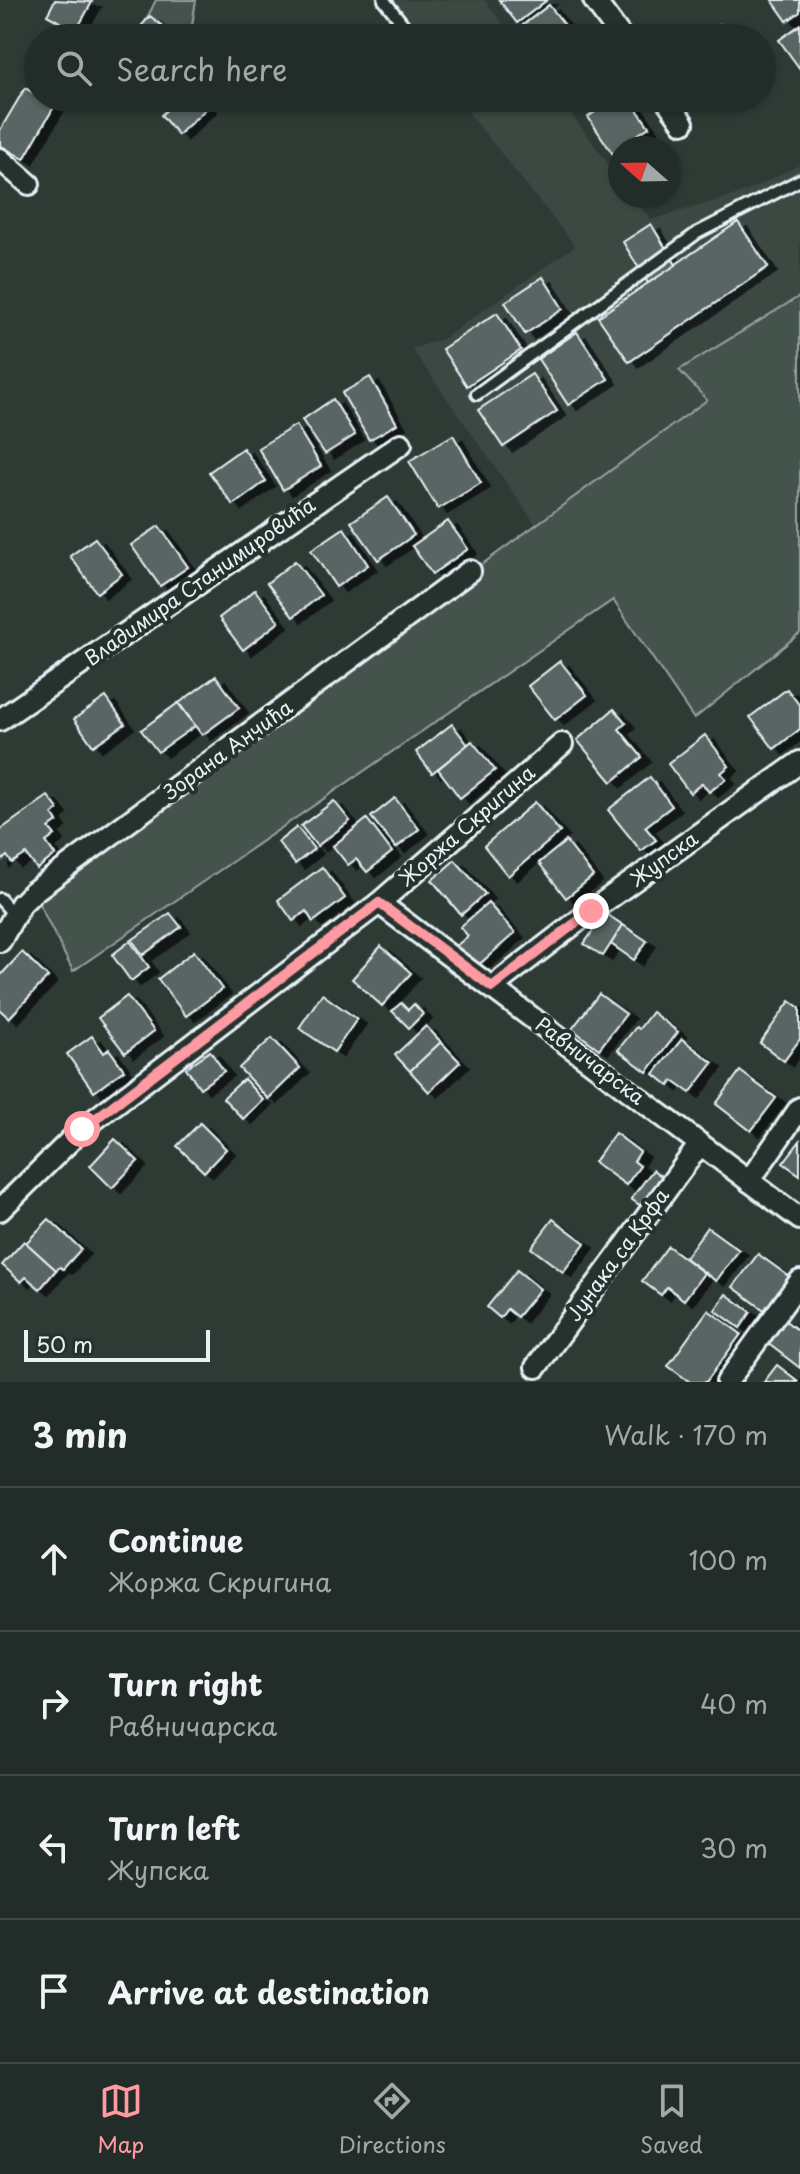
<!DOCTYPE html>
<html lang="en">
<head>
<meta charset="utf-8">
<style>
	:root { --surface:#222c28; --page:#2a3430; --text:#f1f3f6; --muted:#a2a7a8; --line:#3f4845; --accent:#ff9aa2 }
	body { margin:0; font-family:"Playpen Sans",sans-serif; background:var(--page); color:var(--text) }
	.compass { position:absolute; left:608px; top:136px; width:72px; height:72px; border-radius:50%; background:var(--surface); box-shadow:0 2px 6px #0004; rotate:290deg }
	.scale { position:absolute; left:24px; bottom:20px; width:186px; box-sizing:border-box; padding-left:8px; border:4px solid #e8f1f8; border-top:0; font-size:22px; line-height:28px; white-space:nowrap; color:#e8f1f8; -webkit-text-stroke:6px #26332d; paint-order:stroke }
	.stop { position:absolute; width:24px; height:24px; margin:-18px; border:6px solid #ff9aa2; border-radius:50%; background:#fff }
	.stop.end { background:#ff9aa2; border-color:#fff; box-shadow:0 2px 8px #0008 }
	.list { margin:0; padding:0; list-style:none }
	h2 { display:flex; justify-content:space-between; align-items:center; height:104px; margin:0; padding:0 32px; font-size:34px }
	h2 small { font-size:26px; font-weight:400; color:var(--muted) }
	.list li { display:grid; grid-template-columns:52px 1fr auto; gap:24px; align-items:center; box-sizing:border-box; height:144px; padding:0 32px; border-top:2px solid var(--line) }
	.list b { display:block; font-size:30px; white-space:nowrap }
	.list p { margin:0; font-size:26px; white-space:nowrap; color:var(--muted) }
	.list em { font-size:26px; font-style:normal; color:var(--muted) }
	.icon { flex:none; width:44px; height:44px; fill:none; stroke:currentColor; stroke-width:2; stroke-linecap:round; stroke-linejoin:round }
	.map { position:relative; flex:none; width:800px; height:1382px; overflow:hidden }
	.search { position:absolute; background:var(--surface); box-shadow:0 2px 6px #0004; left:24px; right:24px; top:24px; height:88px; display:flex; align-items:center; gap:20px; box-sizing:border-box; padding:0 28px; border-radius:44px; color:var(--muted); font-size:30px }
	.sheet { height:680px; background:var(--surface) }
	nav { display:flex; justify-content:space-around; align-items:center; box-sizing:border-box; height:112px; border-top:2px solid var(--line); background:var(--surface); font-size:22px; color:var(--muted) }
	nav a { display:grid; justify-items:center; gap:4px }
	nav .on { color:var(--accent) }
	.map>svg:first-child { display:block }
</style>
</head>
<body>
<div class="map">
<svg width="800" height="1382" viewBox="0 0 800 1382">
	<defs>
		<filter id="shadow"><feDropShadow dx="9" dy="5" stdDeviation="0" flood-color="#0009"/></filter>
	</defs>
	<rect width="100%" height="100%" fill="#2e3b35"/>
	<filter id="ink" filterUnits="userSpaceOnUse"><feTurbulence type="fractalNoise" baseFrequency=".0125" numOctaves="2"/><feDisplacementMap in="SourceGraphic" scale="16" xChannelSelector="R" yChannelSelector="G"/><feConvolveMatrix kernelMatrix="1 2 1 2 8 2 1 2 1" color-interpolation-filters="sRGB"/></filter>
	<g filter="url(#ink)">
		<g fill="#3b4843">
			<path d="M379,0H485L513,38H409Z"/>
			<path d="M457,98H559L620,179V196H633L651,220L742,193L800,165V296L679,370L708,400L536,525L412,349L444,338L575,246Z"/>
		</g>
		<g fill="#45524e" stroke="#96a2a3" stroke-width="2">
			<path d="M156,0H196L190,38L146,20Z"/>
			<path d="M800,296V633L694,719L613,600L73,971L33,892L707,400L679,370Z"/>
		</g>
		<g fill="#596563" stroke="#e8f1f8" stroke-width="2" filter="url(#shadow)">
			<path d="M55,0L92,2L76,31L47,15Z"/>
			<path d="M499,0H547L517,23Z"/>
			<path d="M772,0H800V12L787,21Z"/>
			<path d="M549,5L575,38H534L523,25Z"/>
			<path d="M150,16L177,38H143L136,32Z"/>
			<path d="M720,24L730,38H699Z"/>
			<path d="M800,25V69L779,40Z"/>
			<path d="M25,88L38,95V98L55,105L24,159L0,145V130Z"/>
			<path d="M180,98H200L208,107L178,135L161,115Z"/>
			<path d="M615,98H629L649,127L637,135L642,143L635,148H620V158L617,160L588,117Z"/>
			<path d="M738,222L768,267L629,362L598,317Z"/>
			<path d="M651,224L676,265L648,283L623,242Z"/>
			<path d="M543,277L563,309L525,334L505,302Z"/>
			<path d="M497,313L521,350L467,386L442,349Z"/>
			<path d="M577,332L608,379L568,405L538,359Z"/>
			<path d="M532,374L557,411L503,447L478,410Z"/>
			<path d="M370,377L397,424L369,440L342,393Z"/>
			<path d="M333,399L355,435L325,454L302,420Z"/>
			<path d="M296,425L321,466L283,490L258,448Z"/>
			<path d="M453,435L481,483L438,509L409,461Z"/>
			<path d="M243,448L266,481L233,505L209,472Z"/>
			<path d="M388,497L414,535L378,560L351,522Z"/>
			<path d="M448,521L468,549L432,574L412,546Z"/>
			<path d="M159,526L188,567L160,586L131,545Z"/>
			<path d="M344,528L368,565L336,587L311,550Z"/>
			<path d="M95,538L122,574L97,593L70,556Z"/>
			<path d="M295,561L321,595L293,617L267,583Z"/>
			<path d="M255,590L279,622L243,650L219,618Z"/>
			<path d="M560,661L587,695L555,720L528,686Z"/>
			<path d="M216,676L239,708L202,735L179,703Z"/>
			<path d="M787,689L800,706V729L774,749L750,717Z"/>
			<path d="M106,697L125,724L93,746L74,719Z"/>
			<path d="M178,703L195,726L158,752L141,730Z"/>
			<path d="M614,709L626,723L619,729L642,757L612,782L577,740Z"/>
			<path d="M452,724L468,745L432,773L416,752Z"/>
			<path d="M705,735L729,766L721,773L726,779L709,792L702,783L690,793L668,764Z"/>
			<path d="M472,741L495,770L460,798L438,769Z"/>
			<path d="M650,777L672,806L645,827L656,840L641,851L608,810Z"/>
			<path d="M48,796L58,809L52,814L57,822L49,828L55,835L46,842L55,855L37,869L26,854L12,863L7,856L0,862V830Z"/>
			<path d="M395,798L419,829L396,848L371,817Z"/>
			<path d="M334,801L350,821L317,846L301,826Z"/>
			<path d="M535,802L560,832L508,876L484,846Z"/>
			<path d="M367,819L392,852L367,872L356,859L348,865L333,846Z"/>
			<path d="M297,827L314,849L295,864L278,842Z"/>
			<path d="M566,841L593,876L566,898L539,863Z"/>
			<path d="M455,860L485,894L461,915L432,880Z"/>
			<path d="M322,867L345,898L313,922L306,911L293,921L278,900Z"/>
			<path d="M488,903L515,933L475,968L456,946L468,936L460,927Z"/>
			<path d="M170,913L181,927L143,955L132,940Z"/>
			<path d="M605,913L623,925L603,956L584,944Z"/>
			<path d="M623,925L647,941L634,960L611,944Z"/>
			<path d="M130,941L149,967L131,981L112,955Z"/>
			<path d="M381,946L411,973L382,1006L352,979Z"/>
			<path d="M194,951L222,989L186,1016L158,979Z"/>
			<path d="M22,952L48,977L9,1018L0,1010V976Z"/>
			<path d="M322,994L357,1019L334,1052L299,1028Z"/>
			<path d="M599,994L626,1014L599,1049L572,1029Z"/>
			<path d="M127,996L154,1031L125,1053L98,1018Z"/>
			<path d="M790,1001L800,1008V1039L784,1061L760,1043Z"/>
			<path d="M401,1003L408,1010L414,1004L423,1014L409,1028L392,1011Z"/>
			<path d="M652,1012L678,1032L647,1072L618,1050L636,1027L639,1029Z"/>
			<path d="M426,1026L441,1042L410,1071L395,1055Z"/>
			<path d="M92,1036L104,1053L109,1049L124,1070L94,1092L67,1054Z"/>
			<path d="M272,1038L300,1068L268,1099L239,1068Z"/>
			<path d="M682,1039L713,1063L690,1093L673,1081L669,1086L654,1074Z"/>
			<path d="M441,1042L460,1062L429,1092L410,1071Z"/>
			<path d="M210,1051L224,1071L200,1088L186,1068Z"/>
			<path d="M740,1071L776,1098L751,1131L716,1104Z"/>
			<path d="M244,1079L263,1100L243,1119L223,1098Z"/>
			<path d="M200,1123L226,1149L204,1172L177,1146Z"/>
			<path d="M615,1133L640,1152L634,1161L640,1166L626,1185L594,1162Z"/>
			<path d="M115,1139L138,1161L112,1188L90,1166Z"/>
			<path d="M800,1141V1175L783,1163Z"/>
			<path d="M653,1170L665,1179L644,1208L631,1199Z"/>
			<path d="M49,1219L81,1249L63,1269L60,1267L56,1270L26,1243Z"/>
			<path d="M553,1219L585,1243L563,1272L531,1248Z"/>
			<path d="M707,1227L739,1250L716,1281L685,1258Z"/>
			<path d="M24,1241L56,1270L40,1289L26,1277L21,1282L2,1265Z"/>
			<path d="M668,1246L704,1273L684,1300L667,1287L661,1295L642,1281Z"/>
			<path d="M758,1254L791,1278L767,1312L733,1287Z"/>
			<path d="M517,1270L540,1289L517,1317L507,1309L500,1318L487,1307Z"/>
			<path d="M726,1294L751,1312L740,1328L715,1310Z"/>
			<path d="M708,1310L741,1334L706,1382H690L668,1366Z"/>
			<path d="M783,1319L800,1332V1368L766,1342Z"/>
			<path d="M777,1365L798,1381V1382H764Z"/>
		</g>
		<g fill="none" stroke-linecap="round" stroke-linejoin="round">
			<defs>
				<g id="lane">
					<path d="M384,0L405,27"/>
					<path d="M477,394L697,233L800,180"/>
					<path d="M0,899L14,915"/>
				</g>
				<g id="street">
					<path d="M594,0L622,38"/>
					<path d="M665,98L683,123"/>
					<path d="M0,159L29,184"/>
					<path d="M0,720L401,444"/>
					<path d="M379,903L800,1219"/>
					<path d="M0,941L21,904L33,892L470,571"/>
					<path d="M492,987L591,911L800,762"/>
					<path d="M749,1181L800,1108"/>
					<path d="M0,1210L82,1129L379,903L562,744"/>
					<path d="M536,1367L700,1144"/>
					<path d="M727,1382L800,1281"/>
				</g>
			</defs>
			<use href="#lane" stroke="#e8f1f8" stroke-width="16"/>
			<use href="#street" stroke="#e8f1f8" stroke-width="26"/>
			<use href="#lane" stroke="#26332d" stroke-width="10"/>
			<use href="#street" stroke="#26332d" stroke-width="20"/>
		</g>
	</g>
	<g fill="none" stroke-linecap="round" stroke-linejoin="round" filter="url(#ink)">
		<path stroke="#ff9aa2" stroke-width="10" d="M82,1129L379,903L492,987L591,911"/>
	</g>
	<g text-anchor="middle" stroke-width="8" stroke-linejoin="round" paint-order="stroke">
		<g font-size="20" fill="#e8f1f8" stroke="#26332d">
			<text transform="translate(200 582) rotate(-35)" y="7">Владимира Станимировића</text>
			<text transform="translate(228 750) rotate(-36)" y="7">Зорана Анчића</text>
			<text transform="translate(467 826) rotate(-41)" y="7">Жоржа Скригина</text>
			<text transform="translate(664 859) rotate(-36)" y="7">Жупска</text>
			<text transform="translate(590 1061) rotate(37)" y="7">Равничарска</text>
			<text transform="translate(618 1255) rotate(-54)" y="7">Јунака са Крфа</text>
		</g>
	</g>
</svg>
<svg class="compass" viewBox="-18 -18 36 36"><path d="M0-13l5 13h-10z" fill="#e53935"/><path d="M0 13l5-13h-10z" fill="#a2a7a8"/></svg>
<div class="scale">50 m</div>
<div class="stop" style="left:82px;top:1129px"></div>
<div class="stop end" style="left:591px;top:911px"></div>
<div class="search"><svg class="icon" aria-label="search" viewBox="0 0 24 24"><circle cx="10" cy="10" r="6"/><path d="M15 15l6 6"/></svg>Search here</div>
</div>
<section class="sheet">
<h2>3 min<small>Walk · 170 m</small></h2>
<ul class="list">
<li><svg class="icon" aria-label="ahead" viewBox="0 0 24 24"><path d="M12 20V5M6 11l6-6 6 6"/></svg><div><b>Continue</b><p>Жоржа Скригина</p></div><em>100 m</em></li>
<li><svg class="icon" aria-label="right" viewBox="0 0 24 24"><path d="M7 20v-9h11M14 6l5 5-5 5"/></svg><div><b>Turn right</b><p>Равничарска</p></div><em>40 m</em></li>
<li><svg class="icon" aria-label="left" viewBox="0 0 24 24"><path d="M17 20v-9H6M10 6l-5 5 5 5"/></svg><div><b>Turn left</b><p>Жупска</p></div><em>30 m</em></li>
<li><svg class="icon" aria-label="arrive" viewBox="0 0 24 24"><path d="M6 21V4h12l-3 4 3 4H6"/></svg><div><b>Arrive at destination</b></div></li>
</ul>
</section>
<nav>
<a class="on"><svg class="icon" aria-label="map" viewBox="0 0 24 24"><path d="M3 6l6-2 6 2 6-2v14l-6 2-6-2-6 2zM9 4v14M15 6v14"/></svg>Map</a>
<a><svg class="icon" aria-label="directions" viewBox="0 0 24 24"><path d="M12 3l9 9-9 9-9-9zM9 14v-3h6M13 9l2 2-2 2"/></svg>Directions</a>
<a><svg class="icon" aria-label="saved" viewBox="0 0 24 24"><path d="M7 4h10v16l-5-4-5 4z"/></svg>Saved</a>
</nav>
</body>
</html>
